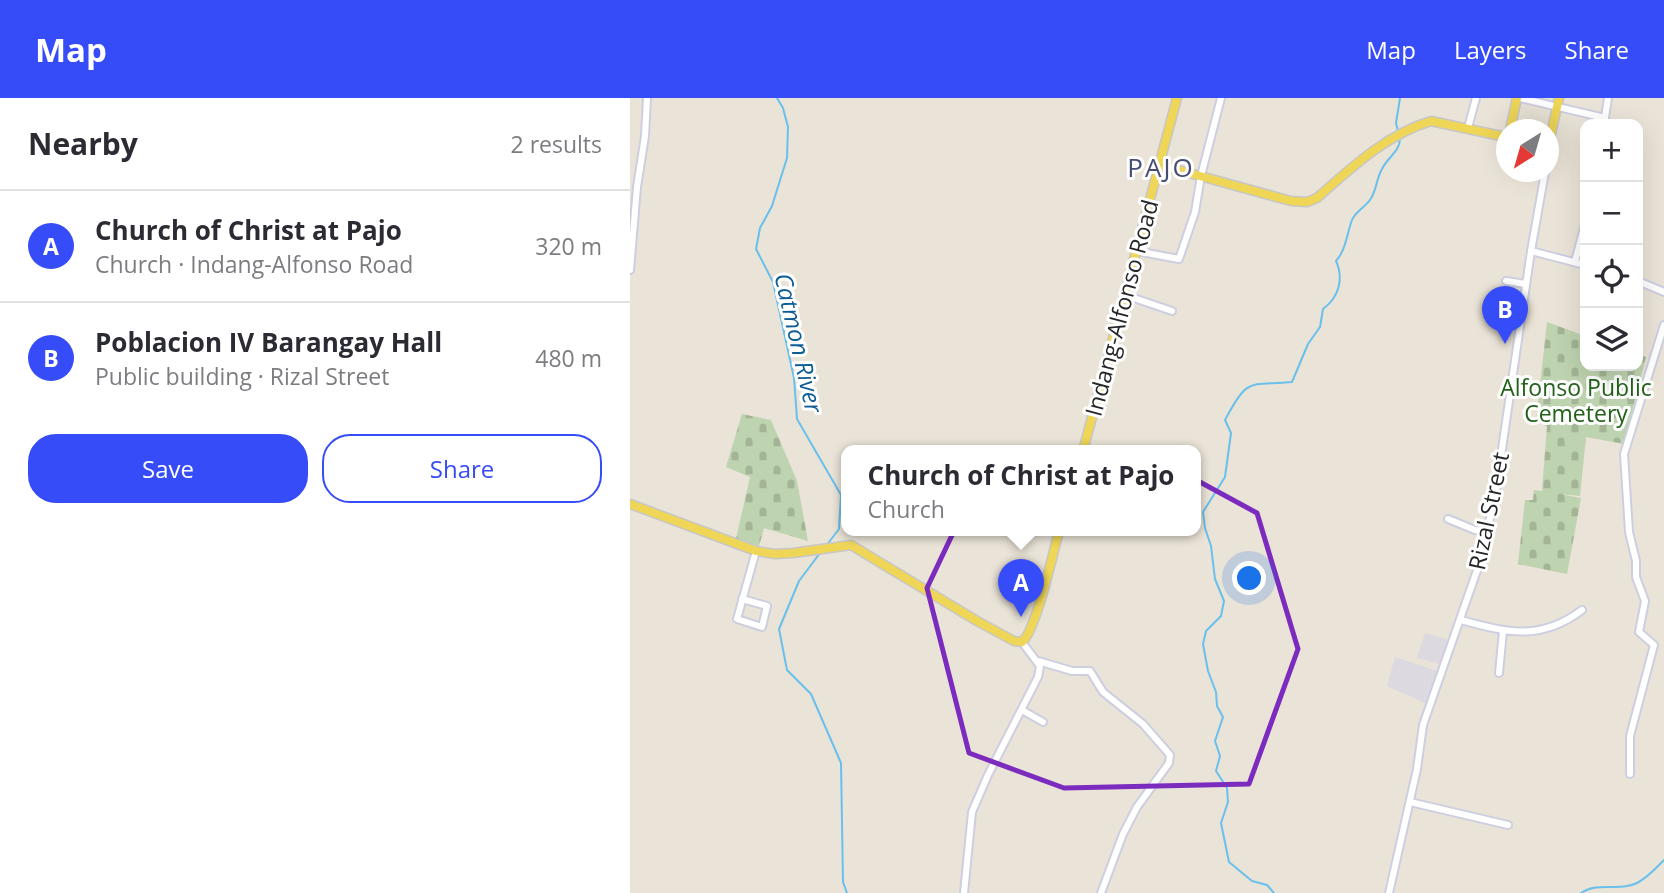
<!DOCTYPE html>
<html lang="en">
<head>
<meta charset="utf-8">
<style>
	:root { --surface:#fff; --page:#f7f7f7; --text:#2b2b33; --muted:#7c7c81; --line:#e1e1e2; --accent:#364cf8 }
	body { margin:0; font-family:"Open Sans",sans-serif; background:var(--page); color:var(--text) }
	.controls { position:absolute; right:21px; top:21px; display:grid; overflow:hidden; border-radius:14px; box-shadow:0 7px 28px #0002 }
	.controls button { width:63px; height:63px; display:grid; place-items:center; padding:0; border:0; border-bottom:2px solid var(--line); background:var(--surface); color:var(--text); font:35px sans-serif }
	.compass { position:absolute; left:866px; top:21px; width:63px; height:63px; border-radius:50%; background:var(--surface); box-shadow:0 7px 28px #0002; rotate:217deg }
	.you { position:absolute; left:620px; top:481px; width:24px; height:24px; margin:-18px; border:5px solid #fff; border-radius:50%; background:#1a73e8; box-shadow:0 0 0 10px #1a73e833 }
	.badge { display:grid; place-items:center; width:46px; height:46px; border-radius:50%; background:var(--accent); color:#fff; font-size:23px; font-weight:700 }
	.pin { position:absolute; translate:-50% -58px; filter:drop-shadow(0 2px 4px #0008) }
	.pin::after { content:''; position:absolute; top:37px; width:24px; height:21px; background:inherit; clip-path:polygon(0 0,100% 0,50% 100%) }
	.popup { position:absolute; left:211px; top:347px; width:360px; height:91px; box-sizing:border-box; display:grid; place-content:center; border-radius:14px; background:var(--surface); filter:drop-shadow(0 2px 5px #0005); font-size:23px; white-space:nowrap; color:var(--muted) }
	.popup b { font-size:26px; color:var(--text) }
	.popup::after { content:''; position:absolute; left:50%; top:100%; margin-left:-14px; border:14px solid transparent; border-top-color:var(--surface) }
	.list { margin:0; padding:0; list-style:none }
	h2 { display:flex; justify-content:space-between; align-items:center; height:91px; margin:0; padding:0 28px; font-size:30px }
	h2 small { font-size:23px; font-weight:400; color:var(--muted) }
	.list li { display:grid; grid-template-columns:46px 1fr auto; gap:21px; align-items:center; box-sizing:border-box; height:112px; padding:0 28px; border-top:2px solid var(--line) }
	.list b { display:block; font-size:26px; white-space:nowrap }
	.list p { margin:0; font-size:23px; white-space:nowrap; color:var(--muted) }
	.list em { font-size:23px; font-style:normal; color:var(--muted) }
	.actions { display:flex; gap:14px; padding:21px 28px }
	.actions a { flex:1; padding:16px 0; border:2px solid var(--accent); border-radius:28px; text-align:center; font-size:24px; color:var(--accent) }
	.actions .main { background:var(--accent); color:#fff }
	.icon { flex:none; width:38px; height:38px; fill:none; stroke:currentColor; stroke-width:2; stroke-linecap:round; stroke-linejoin:round }
	.map { position:relative; flex:none; width:1034px; height:795px; overflow:hidden }
	header { display:flex; align-items:center; gap:42px; box-sizing:border-box; height:98px; padding:0 35px; background:var(--accent); color:#fff }
	header strong { font-size:33px }
	nav { display:flex; gap:38px; margin-inline-start:auto; font-size:24px }
	main { display:flex }
	aside { flex:1; background:var(--surface) }
	.map>svg:first-child { display:block }
</style>
</head>
<body>
<header>
<strong>Map</strong>
<nav><a>Map</a><a>Layers</a><a>Share</a></nav>
</header>
<main>
<aside>
<h2>Nearby<small>2 results</small></h2>
<ul class="list">
<li><span class="badge">A</span><div><b>Church of Christ at Pajo</b><p>Church · Indang-Alfonso Road</p></div><em>320 m</em></li>
<li><span class="badge">B</span><div><b>Poblacion IV Barangay Hall</b><p>Public building · Rizal Street</p></div><em>480 m</em></li>
</ul>
<div class="actions"><a class="main">Save</a><a>Share</a></div>
</aside>
<div class="map">
<svg width="1034" height="795" viewBox="0 0 1034 795">
	<defs>
		<pattern id="cemetery-stones" width="16" height="16" patternUnits="userSpaceOnUse" patternTransform="scale(1.75)"><rect width="16" height="16" fill="#bed3af"/><path d="M2 7V4a2 2 0 0 1 4 0v3zM10 15v-3a2 2 0 0 1 4 0v3z" fill="#a3b596"/></pattern>
	</defs>
	<rect width="100%" height="100%" fill="#eae3d7"/>
	<g fill="#dcd9e1">
		<path d="M795,535L819,542L810,566L787,560Z"/>
		<path d="M765,559L807,573L797,606L757,588Z"/>
	</g>
	<g fill="url(#cemetery-stones)">
		<path d="M917,224L955,238V268H1008V256L1016,259L994,346L956,339L950,398L930,396L951,400L937,476L888,466L895,402H903L904,392L912,393L917,328L906,324Z"/>
		<path d="M112,316L141,322L167,383L178,443L134,430L129,448L106,441L120,379L96,369Z"/>
	</g>
	<g fill="none" stroke-linecap="round" stroke-linejoin="round">
		<g stroke="#69c0ed" stroke-width="2">
			<path d="M147,0L153,10L158,29L157,60L142,108L130,130L126,151L143,184L164,280L167,321L211,397L209,431L196,448"/>
			<path d="M768,33L766,25L770,0"/>
			<path d="M190,455L169,483L149,531L157,572L181,596L211,665L213,784L217,795"/>
			<path d="M644,795L637,787L622,783L599,764L591,725L598,704L597,690L586,673L590,658L585,643L593,619L587,608L586,594L578,573L573,546L576,533L591,518L594,503L585,481L581,448L575,430L573,414L595,379L601,335L595,322C618,278 619,288 662,284L678,246L690,229L693,211C709,199 714,181 706,163C716,152 717,135 722,122C725,114 735,109 740,102C747,92 746,81 752,71C758,58 771,54 770,38"/>
			<path d="M951,795C968,783 990,794 1007,785C1017,780 1026,770 1034,762"/>
		</g>
		<defs>
			<g id="minor">
				<path d="M890,0L975,20"/>
				<path d="M974,26L978,0"/>
				<path d="M838,30L846,0"/>
				<path d="M506,153L549,161L565,114L571,78L591,0"/>
				<path d="M901,153L955,167"/>
				<path d="M945,164L955,126"/>
				<path d="M0,172L7,89L15,38L17,0"/>
				<path d="M876,183L896,186"/>
				<path d="M1008,183L1034,194"/>
				<path d="M495,197L542,213"/>
				<path d="M818,421L845,432L857,434"/>
				<path d="M112,501L137,508L132,529L107,521L126,453"/>
				<path d="M831,522C878,535 911,543 952,512"/>
				<path d="M408,563L442,573H460L473,594L513,626L540,657L539,665L507,709L493,736L471,795"/>
				<path d="M869,575L873,533"/>
				<path d="M392,612L413,624"/>
				<path d="M1000,676V638L1024,547L1009,534L1015,503L1006,479V463L999,434L994,356L1034,227"/>
				<path d="M780,704L878,727"/>
				<path d="M334,795L342,714L358,677L408,579L410,568L392,544"/>
				<path d="M759,795L787,671L793,627L851,461L866,392L901,153L915,74"/>
			</g>
			<g id="major">
				<path d="M880,32L887,0"/>
				<path d="M918,49L929,0"/>
				<path d="M530,67L661,103L677,104L687,100C721,70 757,36 801,23L876,39"/>
				<path d="M453,353L547,0"/>
				<path d="M0,406L126,453L145,456L163,455L221,447L347,523L384,543L392,544C406,533 423,455 429,433"/>
			</g>
		</defs>
		<use href="#minor" stroke="#cdcfe0" stroke-width="10"/>
		<use href="#major" stroke="#c7c7c7" stroke-width="11"/>
		<use href="#minor" stroke="#fff" stroke-width="6"/>
		<use href="#major" stroke="#efd657" stroke-width="8"/>
	</g>
	<path fill="none" stroke="#7b2cbf" stroke-width="5" stroke-linejoin="round" d="M511,352L627,415L668,551L619,686L434,690L339,655L297,490L359,359Z"/>
	<g text-anchor="middle" stroke-width="6" stroke-linejoin="round" paint-order="stroke">
		<g font-size="23" fill="#262626" stroke="#fff">
			<text transform="translate(492 210) rotate(-75)" y="8">Indang-Alfonso Road</text>
			<text transform="translate(859 413) rotate(-78)" y="8">Rizal Street</text>
		</g>
		<g font-size="23" fill="#236119" stroke="#fff">
			<text x="946" y="298">Alfonso Public<tspan x="946" dy="26">Cemetery</tspan></text>
		</g>
		<g font-size="24" font-style="italic" fill="#0d5c94" stroke="#fff">
			<text transform="translate(168 245) rotate(77)" y="8">Catmon River</text>
		</g>
		<g font-size="26" letter-spacing="2" fill="#484d76" stroke="#fff">
			<text x="531" y="79">PAJO</text>
		</g>
	</g>
</svg>
<div class="controls">
<button>+</button>
<button>−</button>
<button><svg class="icon" aria-label="locate" viewBox="0 0 24 24"><circle cx="12" cy="12" r="6"/><path d="M12 2v4M12 18v4M2 12h4M18 12h4"/></svg></button>
<button><svg class="icon" aria-label="layers" viewBox="0 0 24 24"><path d="M12 4l9 5-9 5-9-5zM3 14l9 5 9-5"/></svg></button>
</div>
<svg class="compass" viewBox="-18 -18 36 36"><path d="M0-13l5 13h-10z" fill="#e53935"/><path d="M0 13l5-13h-10z" fill="#7c7c81"/></svg>
<div class="you"></div>
<div class="pin badge" style="left:391px;top:519px">A</div>
<div class="popup"><b>Church of Christ at Pajo</b>Church</div>
<div class="pin badge" style="left:875px;top:246px">B</div>
</div>
</main>
</body>
</html>
